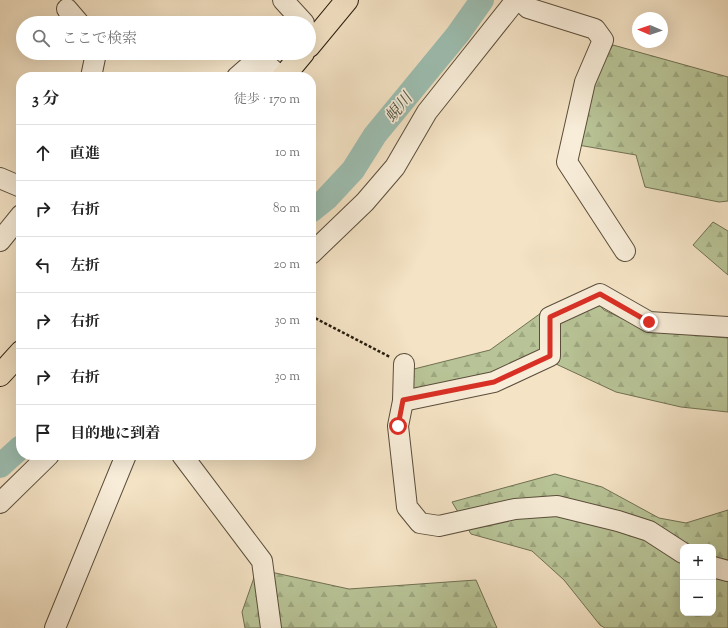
<!DOCTYPE html>
<html lang="ja">
<head>
<meta charset="utf-8">
<style>
	:root { --surface:#fff; --page:#f2f2f2; --text:#222; --muted:#767676; --line:#e0e0e0 }
	body { margin:0; font-family:"Sorts Mill Goudy","Noto Serif JP",serif; background:var(--page); color:var(--text) }
	.controls { position:absolute; right:12px; bottom:12px; display:grid; overflow:hidden; border-radius:8px; box-shadow:0 4px 16px #0002 }
	.controls button { width:36px; height:36px; display:grid; place-items:center; padding:0; border:0; border-bottom:1px solid var(--line); background:var(--surface); color:var(--text); font:20px sans-serif }
	.compass { position:absolute; left:632px; top:12px; width:36px; height:36px; border-radius:50%; background:var(--surface); box-shadow:0 4px 16px #0002; rotate:272deg }
	.stop { position:absolute; width:12px; height:12px; margin:-9px; border:3px solid #d93025; border-radius:50%; background:#fff }
	.stop.end { background:#d93025; border-color:#fff; box-shadow:0 1px 4px #0008 }
	.list { margin:0; padding:0; list-style:none }
	h2 { display:flex; justify-content:space-between; align-items:center; height:52px; margin:0; padding:0 16px; font-size:17px }
	h2 small { font-size:13px; font-weight:400; color:var(--muted) }
	.list li { display:grid; grid-template-columns:26px 1fr auto; gap:12px; align-items:center; box-sizing:border-box; height:56px; padding:0 16px; border-top:1px solid var(--line) }
	.list b { display:block; font-size:15px; white-space:nowrap }
	.list em { font-size:13px; font-style:normal; color:var(--muted) }
	.icon { flex:none; width:22px; height:22px; fill:none; stroke:currentColor; stroke-width:2; stroke-linecap:round; stroke-linejoin:round }
	.map { position:relative; flex:none; width:728px; height:628px; overflow:hidden }
	.search { position:absolute; background:var(--surface); box-shadow:0 4px 16px #0002; left:16px; top:16px; width:300px; height:44px; display:flex; align-items:center; gap:10px; box-sizing:border-box; padding:0 14px; border-radius:22px; color:var(--muted); font-size:15px }
	.panel { position:absolute; background:var(--surface); box-shadow:0 4px 16px #0002; left:16px; top:72px; width:300px; height:388px; border-radius:16px }
	.map>svg:first-child { display:block }
</style>
</head>
<body>
<div class="map">
<svg width="728" height="628" viewBox="0 0 728 628">
	<defs>
		<pattern id="forest-firs" width="22" height="20" patternUnits="userSpaceOnUse"><rect width="22" height="20" fill="#b8c497"/><path d="M5 1l3.5 6h-7zM16 11l3.5 6h-7z" fill="#9ea881"/></pattern>
	</defs>
	<rect width="100%" height="100%" fill="#f4e3c5"/>
	<filter id="stains"><feTurbulence type="fractalNoise" baseFrequency=".005" numOctaves="4"/><feColorMatrix values="0 0 0 0 .2 0 0 0 0 .09 0 0 0 0 .02 0 0 0 .5 -.17"/></filter>
	<radialGradient id="worn" r=".72"><stop offset=".6" stop-color="#630" stop-opacity="0"/><stop offset="1" stop-color="#630" stop-opacity=".3"/></radialGradient>
	<g fill="url(#forest-firs)" stroke="#707052" fill-rule="evenodd">
		<path d="M613,45L728,77V201L719,202L645,187L636,155L578,145L589,84Z"/>
		<path d="M713,222L728,231V275L693,245Z"/>
		<path d="M587,291L604,310L649,331L728,338V412L681,407L616,392L556,364L553,349L492,376L405,393L410,370L490,350L541,313Z"/>
		<path d="M555,474L602,487L659,518L686,523L728,510V628H605L600,625L564,580L532,551L471,534L452,502ZM683,547H713V613H683Z"/>
		<path d="M257,569L349,589L476,580L497,628H245L242,612Z"/>
	</g>
	<g fill="none" stroke-linecap="round" stroke-linejoin="round">
		<g stroke="#9cbeb1" stroke-width="24">
			<path d="M311,211L326,199L353,170L375,135L458,34L482,0"/>
			<path d="M0,466L21,447"/>
		</g>
		<defs>
			<g id="minor">
				<path d="M283,0L304,23"/>
				<path d="M520,0L528,8L595,29L603,40L585,82L567,162L625,251"/>
				<path d="M67,9L79,23"/>
				<path d="M91,77L96,53"/>
				<path d="M237,77L253,63L266,64L281,77"/>
				<path d="M0,178L21,187"/>
				<path d="M0,241L21,215"/>
				<path d="M311,254L365,202L395,167L427,112L516,0"/>
				<path d="M404,364L403,401L398,426L407,507L420,523L439,526L515,509L557,506L618,521L649,531L683,553"/>
				<path d="M403,401L494,382L550,356V317L600,294L649,322L728,327"/>
				<path d="M182,455L262,561L271,628"/>
				<path d="M0,503L49,455"/>
				<path d="M713,567L728,571"/>
				<path d="M55,628L126,455"/>
			</g>
			<g id="major">
				<path d="M309,46L347,0"/>
				<path d="M283,77L303,53"/>
				<path d="M0,375L21,352"/>
			</g>
		</defs>
		<use href="#minor" stroke="#5b4e3b" stroke-width="22"/>
		<use href="#major" stroke="#281c0d" stroke-width="24"/>
		<path stroke="#281c0d" stroke-width="2.5" stroke-dasharray="3 2" stroke-linecap="butt" d="M311,316L390,357"/>
		<use href="#minor" stroke="#f8edd9" stroke-width="20"/>
		<use href="#major" stroke="#f4e3c5" stroke-width="22"/>
	</g>
	<g fill="none" stroke-linecap="round" stroke-linejoin="round">
		<path stroke="#d93025" stroke-width="5" d="M398,426L403,400L494,382L550,356V317L600,294L649,322"/>
	</g>
	<g text-anchor="middle" stroke-width="3.5" stroke-linejoin="round" paint-order="stroke">
		<g font-size="16" font-style="italic" fill="#515546" stroke="#f8edd9">
			<text transform="translate(398 107) rotate(-51)" y="6">蜆川</text>
		</g>
	</g>
	<rect width="100%" height="100%" filter="url(#stains)"/>
	<rect width="100%" height="100%" fill="url(#worn)"/>
</svg>
<div class="controls">
<button>+</button>
<button>−</button>
</div>
<svg class="compass" viewBox="-18 -18 36 36"><path d="M0-13l5 13h-10z" fill="#e53935"/><path d="M0 13l5-13h-10z" fill="#767676"/></svg>
<div class="stop" style="left:398px;top:426px"></div>
<div class="stop end" style="left:649px;top:322px"></div>
<div class="search"><svg class="icon" aria-label="search" viewBox="0 0 24 24"><circle cx="10" cy="10" r="6"/><path d="M15 15l6 6"/></svg>ここで検索</div>
<section class="panel">
<h2>3 分<small>徒歩 · 170 m</small></h2>
<ul class="list">
<li><svg class="icon" aria-label="ahead" viewBox="0 0 24 24"><path d="M12 20V5M6 11l6-6 6 6"/></svg><div><b>直進</b></div><em>10 m</em></li>
<li><svg class="icon" aria-label="right" viewBox="0 0 24 24"><path d="M7 20v-9h11M14 6l5 5-5 5"/></svg><div><b>右折</b></div><em>80 m</em></li>
<li><svg class="icon" aria-label="left" viewBox="0 0 24 24"><path d="M17 20v-9H6M10 6l-5 5 5 5"/></svg><div><b>左折</b></div><em>20 m</em></li>
<li><svg class="icon" aria-label="right" viewBox="0 0 24 24"><path d="M7 20v-9h11M14 6l5 5-5 5"/></svg><div><b>右折</b></div><em>30 m</em></li>
<li><svg class="icon" aria-label="right" viewBox="0 0 24 24"><path d="M7 20v-9h11M14 6l5 5-5 5"/></svg><div><b>右折</b></div><em>30 m</em></li>
<li><svg class="icon" aria-label="arrive" viewBox="0 0 24 24"><path d="M6 21V4h12l-3 4 3 4H6"/></svg><div><b>目的地に到着</b></div></li>
</ul>
</section>
</div>
</body>
</html>
